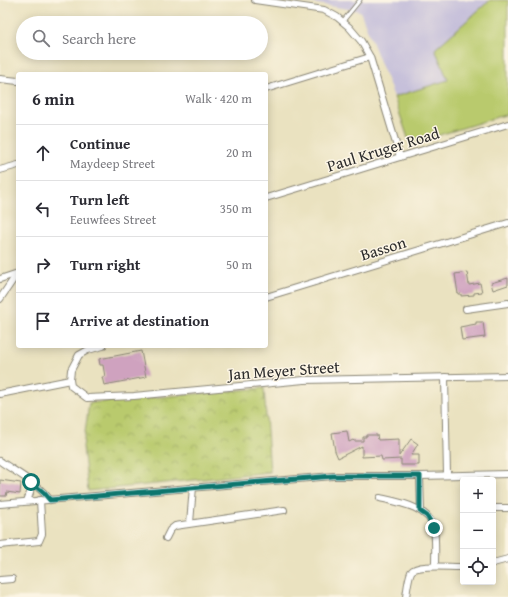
<!DOCTYPE html>
<html lang="en">
<head>
<meta charset="utf-8">
<style>
	:root { --surface:#fff; --page:#f2f2f3; --text:#2b2b33; --muted:#7c7c81; --line:#e1e1e2 }
	body { margin:0; font-family:"Gentium Book Plus",serif; background:var(--page); color:var(--text) }
	.controls { position:absolute; right:12px; bottom:12px; display:grid; overflow:hidden; border-radius:4px; box-shadow:0 2px 10px #0003 }
	.controls button { width:36px; height:36px; display:grid; place-items:center; padding:0; border:0; border-bottom:1px solid var(--line); background:var(--surface); color:var(--text); font:20px sans-serif }
	.stop { position:absolute; width:12px; height:12px; margin:-9px; border:3px solid #0f766e; border-radius:50%; background:#fff }
	.stop.end { background:#0f766e; border-color:#fff; box-shadow:0 1px 4px #0008 }
	.list { margin:0; padding:0; list-style:none }
	h2 { display:flex; justify-content:space-between; align-items:center; height:52px; margin:0; padding:0 16px; font-size:17px }
	h2 small { font-size:13px; font-weight:400; color:var(--muted) }
	.list li { display:grid; grid-template-columns:26px 1fr auto; gap:12px; align-items:center; box-sizing:border-box; height:56px; padding:0 16px; border-top:1px solid var(--line) }
	.list b { display:block; font-size:15px; white-space:nowrap }
	.list p { margin:0; font-size:13px; white-space:nowrap; color:var(--muted) }
	.list em { font-size:13px; font-style:normal; color:var(--muted) }
	.icon { flex:none; width:22px; height:22px; fill:none; stroke:currentColor; stroke-width:2; stroke-linecap:round; stroke-linejoin:round }
	.map { position:relative; flex:none; width:508px; height:597px; overflow:hidden }
	.search { position:absolute; background:var(--surface); box-shadow:0 2px 10px #0003; left:16px; top:16px; width:252px; height:44px; display:flex; align-items:center; gap:10px; box-sizing:border-box; padding:0 14px; border-radius:22px; color:var(--muted); font-size:15px }
	.panel { position:absolute; background:var(--surface); box-shadow:0 2px 10px #0003; left:16px; top:72px; width:252px; height:276px; border-radius:4px }
	.map>svg:first-child { display:block }
</style>
</head>
<body>
<div class="map">
<svg width="508" height="597" viewBox="0 0 508 597">
	<defs>
		<pattern id="park-crowns" width="20" height="18" patternUnits="userSpaceOnUse"><rect width="20" height="18" fill="#b9ca6d"/><path d="M2 6a3 3 0 1 1 6 0M12 15a3 3 0 1 1 6 0" fill="none" stroke="#97a45a"/></pattern>
	</defs>
	<rect width="100%" height="100%" fill="#fcf5e5"/>
	<filter id="ink" filterUnits="userSpaceOnUse"><feTurbulence type="fractalNoise" baseFrequency=".025" numOctaves="2"/><feDisplacementMap in="SourceGraphic" scale="8" xChannelSelector="R" yChannelSelector="G"/><feConvolveMatrix kernelMatrix="1 2 1 2 8 2 1 2 1" color-interpolation-filters="sRGB"/></filter>
	<filter id="wash" filterUnits="userSpaceOnUse"><feTurbulence type="fractalNoise" baseFrequency=".012" numOctaves="4" result="noise"/><feDisplacementMap in="SourceGraphic" scale="16" xChannelSelector="R" yChannelSelector="G"/><feGaussianBlur stdDeviation="0.9" result="paint"/><feColorMatrix in="noise" values="0 0 0 0 0 0 0 0 0 0 0 0 0 0 0 0 0 1.4 0 .05"/><feComposite in="paint" operator="in"/></filter>
	<g filter="url(#wash)">
		<rect width="100%" height="100%" fill="#eae2c0"/>
		<path fill="#c6c0da" d="M293,0H490L449,80L394,97L360,11Z"/>
		<path fill="#b9ca6d" stroke="#727a4c" d="M490,0H508V114L410,144L394,97L448,80L435,49Z"/>
		<path fill="url(#park-crowns)" stroke="#727a4c" d="M264,388L270,472L88,491L83,447L89,403Z"/>
		<g id="blocks">
			<g fill="#cfa2bf">
				<path d="M467,272L469,285L480,283L482,292L474,293V295L461,296V294H458L455,274Z"/>
				<path d="M508,278V285L493,290L491,283Z"/>
				<path d="M476,322H483L485,337L462,340L460,327L476,324Z"/>
				<path d="M141,351L146,377L104,385L102,377H105L103,365H100L99,359Z"/>
				<path d="M347,431L349,442L353,440L354,441H363V437H366V435H377L378,440L399,439V456L411,439L418,444L411,455H419V465H401V459L382,460L381,456L362,457V446L338,458L335,451L332,433Z"/>
				<path d="M0,480L21,483L20,494L7,492L6,496H0Z"/>
			</g>
		</g>
	</g>
	<g filter="url(#ink)">
		<use href="#blocks" fill-opacity="0" stroke="#8a8676" stroke-width="1"/>
		<g fill="none" stroke-linecap="round" stroke-linejoin="round">
			<defs>
				<path id="lane" d="M343,21L360,0"/>
				<g id="street">
					<path d="M255,0L324,10L337,17L349,27L361,41L370,57L400,157"/>
					<path d="M0,79L18,81"/>
					<path d="M266,89L370,57"/>
					<path d="M0,170L18,165"/>
					<path d="M266,198L508,124"/>
					<path d="M0,279L18,273"/>
					<path d="M266,297L508,223"/>
					<path d="M0,299L17,274"/>
					<path d="M466,309L508,303"/>
					<path d="M103,346L88,350L79,355L71,370L70,380L71,386L87,398L134,396L304,380L508,376"/>
					<path d="M445,377L447,475"/>
					<path d="M0,394L70,380"/>
					<path d="M0,461C17,473 37,483 50,500"/>
					<path d="M420,476L421,511"/>
					<path d="M380,498C398,502 430,507 434,529C436,541 435,554 435,566"/>
					<path d="M27,501L30,493L31,482"/>
					<path d="M0,504L333,476H420L508,474"/>
					<path d="M493,508H508"/>
					<path d="M190,523L193,487"/>
					<path d="M166,538L170,530L175,526L284,510"/>
					<path d="M0,545L39,541L42,534L40,500"/>
					<path d="M493,563L508,559"/>
					<path d="M0,580L12,579"/>
					<path d="M406,597C407,590 408,579 411,572C417,563 453,568 463,567"/>
				</g>
			</defs>
			<use href="#lane" stroke="#8a8676" stroke-width="5"/>
			<use href="#street" stroke="#8a8676" stroke-width="8"/>
			<use href="#lane" stroke="#fff" stroke-width="3"/>
			<use href="#street" stroke="#fff" stroke-width="6"/>
		</g>
	</g>
	<g fill="none" stroke-linecap="round" stroke-linejoin="round" filter="url(#ink)">
		<path stroke="#0f766e" stroke-width="5" d="M31,482L44,493L50,500L333,476H420V511L427,516L434,528"/>
	</g>
	<g text-anchor="middle" stroke-width="3" stroke-linejoin="round" paint-order="stroke">
		<g font-size="16" fill="#2b2b2b" stroke="#fcf5e5">
			<text transform="translate(383 149) rotate(-17)" y="6">Paul Kruger Road</text>
			<text transform="translate(383 248) rotate(-17)" y="6">Basson</text>
			<text transform="translate(284 370) rotate(-4)" y="6">Jan Meyer Street</text>
		</g>
	</g>
</svg>
<div class="controls">
<button>+</button>
<button>−</button>
<button><svg class="icon" aria-label="locate" viewBox="0 0 24 24"><circle cx="12" cy="12" r="6"/><path d="M12 2v4M12 18v4M2 12h4M18 12h4"/></svg></button>
</div>
<div class="stop" style="left:31px;top:482px"></div>
<div class="stop end" style="left:434px;top:528px"></div>
<div class="search"><svg class="icon" aria-label="search" viewBox="0 0 24 24"><circle cx="10" cy="10" r="6"/><path d="M15 15l6 6"/></svg>Search here</div>
<section class="panel">
<h2>6 min<small>Walk · 420 m</small></h2>
<ul class="list">
<li><svg class="icon" aria-label="ahead" viewBox="0 0 24 24"><path d="M12 20V5M6 11l6-6 6 6"/></svg><div><b>Continue</b><p>Maydeep Street</p></div><em>20 m</em></li>
<li><svg class="icon" aria-label="left" viewBox="0 0 24 24"><path d="M17 20v-9H6M10 6l-5 5 5 5"/></svg><div><b>Turn left</b><p>Eeuwfees Street</p></div><em>350 m</em></li>
<li><svg class="icon" aria-label="right" viewBox="0 0 24 24"><path d="M7 20v-9h11M14 6l5 5-5 5"/></svg><div><b>Turn right</b></div><em>50 m</em></li>
<li><svg class="icon" aria-label="arrive" viewBox="0 0 24 24"><path d="M6 21V4h12l-3 4 3 4H6"/></svg><div><b>Arrive at destination</b></div></li>
</ul>
</section>
</div>
</body>
</html>
